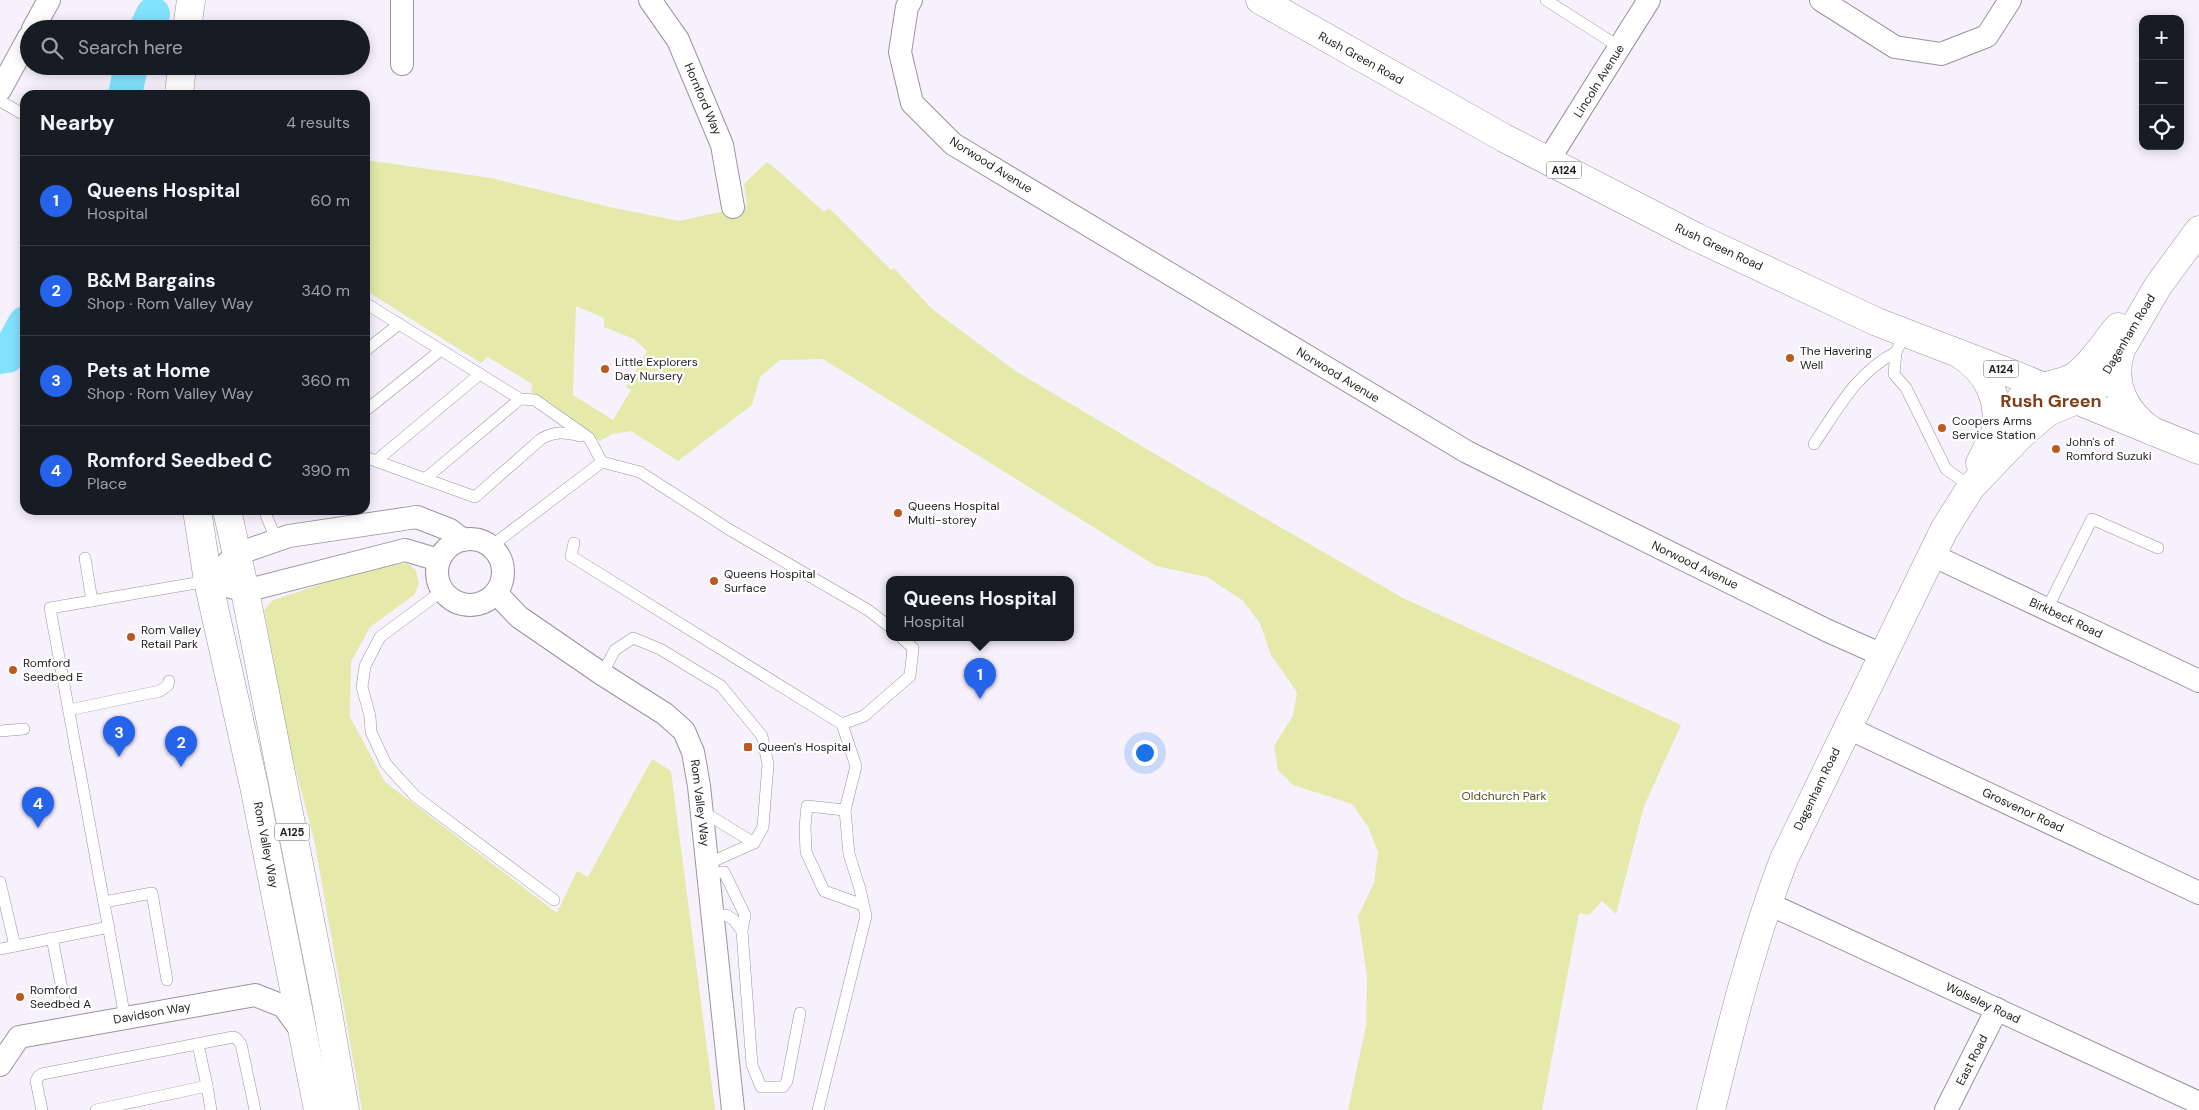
<!DOCTYPE html>
<html lang="en">
<head>
<meta charset="utf-8">
<style>
	:root { --surface:#171b24; --page:#242831; --text:#f1f3f6; --muted:#9ea1a6; --line:#363941; --accent:#2563eb }
	body { margin:0; font-family:"DM Sans",sans-serif; background:var(--page); color:var(--text) }
	.controls { position:absolute; right:15px; top:15px; display:grid; overflow:hidden; border-radius:10px; box-shadow:0 2px 12px #0003 }
	.controls button { width:45px; height:45px; display:grid; place-items:center; padding:0; border:0; border-bottom:1px solid var(--line); background:var(--surface); color:var(--text); font:25px sans-serif }
	.you { position:absolute; left:1144px; top:752px; width:18px; height:18px; margin:-12px; border:4px solid #fff; border-radius:50%; background:#1a73e8; box-shadow:0 0 0 8px #1a73e833 }
	.badge { display:grid; place-items:center; width:32px; height:32px; border-radius:50%; background:var(--accent); color:#fff; font-size:16px; font-weight:700 }
	.pin { position:absolute; translate:-50% -41px; filter:drop-shadow(0 1px 2px #0008) }
	.pin::after { content:''; position:absolute; top:26px; width:18px; height:15px; background:inherit; clip-path:polygon(0 0,100% 0,50% 100%) }
	.popup { position:absolute; left:886px; top:576px; width:188px; height:65px; box-sizing:border-box; display:grid; place-content:center; border-radius:10px; background:var(--surface); filter:drop-shadow(0 1px 4px #0005); font-size:16px; white-space:nowrap; color:var(--muted) }
	.popup b { font-size:19px; color:var(--text) }
	.popup::after { content:''; position:absolute; left:50%; top:100%; margin-left:-10px; border:10px solid transparent; border-top-color:var(--surface) }
	.list { margin:0; padding:0; list-style:none }
	h2 { display:flex; justify-content:space-between; align-items:center; height:65px; margin:0; padding:0 20px; font-size:21px }
	h2 small { font-size:16px; font-weight:400; color:var(--muted) }
	.list li { display:grid; grid-template-columns:32px 1fr auto; gap:15px; align-items:center; box-sizing:border-box; height:90px; padding:0 20px; border-top:1px solid var(--line) }
	.list b { display:block; font-size:19px; white-space:nowrap }
	.list p { margin:0; font-size:16px; white-space:nowrap; color:var(--muted) }
	.list em { font-size:16px; font-style:normal; color:var(--muted) }
	.icon { flex:none; width:28px; height:28px; fill:none; stroke:currentColor; stroke-width:2; stroke-linecap:round; stroke-linejoin:round }
	.map { position:relative; flex:none; width:2199px; height:1110px; overflow:hidden }
	.search { position:absolute; background:var(--surface); box-shadow:0 2px 12px #0003; left:20px; top:20px; width:350px; height:55px; display:flex; align-items:center; gap:12px; box-sizing:border-box; padding:0 18px; border-radius:28px; color:var(--muted); font-size:19px }
	.panel { position:absolute; background:var(--surface); box-shadow:0 2px 12px #0003; left:20px; top:90px; width:350px; height:425px; border-radius:15px }
	.map>svg:first-child { display:block }
</style>
</head>
<body>
<div class="map">
<svg width="2199" height="1110" viewBox="0 0 2199 1110">
	<rect width="100%" height="100%" fill="#f6f1fd"/>
	<g fill="#e5e9aa" fill-rule="evenodd">
		<path d="M365,160L491,178L614,208L679,221L747,206L744,184L767,162L783,175L824,212L829,208L891,270L894,268L932,309L1014,370L1204,483L1403,598L1681,725L1644,806L1616,914L1602,901L1589,915L1579,913L1542,1110H1348L1366,1026L1367,977L1358,916L1374,883L1378,852L1368,827L1352,804L1293,785L1278,770L1274,746L1293,716L1297,692L1271,655L1260,623L1242,600L1207,577L1156,566L823,359L780,360L760,377L752,405L678,461L631,431L612,434L600,441L531,394L532,384L488,357L481,363L365,290ZM576,306L604,318V327L634,339L647,351L626,387L631,390L613,420L573,395Z"/>
		<path d="M408,563L416,571L419,584L414,595L370,627L351,662L350,717L385,782L557,913L577,871L588,877L652,759L671,771L715,1110H362L314,839L288,741L264,610L273,600L374,567Z"/>
	</g>
	<g fill="none" stroke-linecap="round" stroke-linejoin="round">
		<g stroke="#82e2fc" stroke-width="34">
			<path d="M146,29L153,14"/>
			<path d="M125,95L131,66"/>
			<path d="M0,357L7,356L25,323"/>
		</g>
		<defs>
			<g id="lane">
				<path d="M1546,0L1621,48"/>
				<path d="M0,101L21,113"/>
				<path d="M365,303L520,399L535,400L589,438L602,462"/>
				<path d="M1905,334L1896,352L1894,374L1906,388L1946,469L1971,487"/>
				<path d="M365,351L399,324"/>
				<path d="M365,411L441,350"/>
				<path d="M1814,444C1839,407 1856,373 1896,352"/>
				<path d="M365,457L475,497L541,439C555,431 565,432 580,436"/>
				<path d="M376,461L480,374"/>
				<path d="M425,479L520,399"/>
				<path d="M264,510L273,532L285,535"/>
				<path d="M574,543L571,556L842,724L864,716L910,676L913,648L902,638"/>
				<path d="M490,547L602,462L640,472L730,530L868,610L890,627"/>
				<path d="M85,558L92,601"/>
				<path d="M442,591L380,637L365,666L362,687L370,716L371,732L386,764L415,796L554,900"/>
				<path d="M2047,609L2092,519L2158,548"/>
				<path d="M602,674L615,650L633,638L660,649L721,686L762,736L768,764L763,827L754,843L707,864"/>
				<path d="M69,710L160,691L168,685L169,681"/>
				<path d="M0,731L24,729"/>
				<path d="M845,810L807,806L805,827L806,852L824,891L863,905"/>
				<path d="M702,811L754,843"/>
				<path d="M709,873L724,872L745,915L742,931L752,1065L761,1087H783L787,1081L800,1013"/>
				<path d="M0,882L15,946"/>
				<path d="M104,902L152,893L167,980"/>
				<path d="M713,916L726,915L734,920L742,931"/>
				<path d="M52,938L65,1004"/>
				<path d="M0,949L109,927"/>
				<path d="M125,1018L50,608L208,581"/>
				<path d="M198,1044L207,1086"/>
				<path d="M42,1110L36,1081L38,1077L42,1074L233,1037L236,1038L241,1044L255,1110"/>
				<path d="M96,1110L207,1086L211,1110"/>
				<path d="M818,1110L866,916L860,889L849,854L845,810L856,766L842,724"/>
			</g>
			<g id="street">
				<path d="M402,0V64"/>
				<path d="M650,0L678,40L722,145L733,207"/>
				<path d="M911,0L907,7L900,52L912,103L953,144L1467,452L1826,630L1882,655"/>
				<path d="M1821,0L1895,47L1941,54L1987,36L2010,0"/>
				<path d="M33,29L49,0"/>
				<path d="M0,90L29,37"/>
				<path d="M1548,161L1649,0"/>
				<circle cx="470" cy="572" r="33"/>
				<path d="M1932,555L2199,681"/>
				<path d="M208,581L237,554L289,536L417,517L450,530L463,540"/>
				<path d="M208,581L245,591L405,550L439,560"/>
				<path d="M496,593L519,617L602,674L665,714L684,731L693,752L699,786L733,1110"/>
				<path d="M1846,727L2199,893"/>
				<path d="M1767,903L2199,1103"/>
				<path d="M0,1065L19,1037L255,995L283,1006L301,1030"/>
				<path d="M1946,1110L1997,1009"/>
			</g>
			<g id="secondary">
				<path d="M1958,353C1989,372 2003,402 1994,438"/>
				<path d="M2120,353C2111,386 2125,412 2152,431"/>
				<path d="M1980,463C1990,442 2010,403 2031,391C2045,384 2061,385 2075,376C2092,365 2105,342 2118,327"/>
				<path d="M1711,1110C1731,1025 1753,941 1784,859L1944,530L1971,487L2022,434L2048,412L2088,395L2096,387L2108,372L2158,286L2199,230"/>
			</g>
			<g id="primary">
				<path d="M1260,0L1504,138L1696,237L1877,322L2005,371L2199,450"/>
				<path d="M187,29L191,0"/>
				<path d="M179,95L182,66"/>
				<path d="M197,510L208,581L254,786L318,1110"/>
				<path d="M227,510L245,591L326,1001L345,1110"/>
			</g>
		</defs>
		<use href="#lane" stroke="#98949e" stroke-width="12"/>
		<use href="#street" stroke="#98949e" stroke-width="24"/>
		<use href="#secondary" stroke="#98949e" stroke-width="29"/>
		<use href="#primary" stroke="#98949e" stroke-width="29"/>
		<use href="#lane" stroke="#fff" stroke-width="11"/>
		<use href="#street" stroke="#fff" stroke-width="22"/>
		<use href="#secondary" stroke="#fff" stroke-width="28"/>
		<use href="#primary" stroke="#fff" stroke-width="28"/>
	</g>
	<g fill="#bc5a1d" stroke="#fff" stroke-width="2">
		<circle cx="1790" cy="358" r="5"/>
		<circle cx="605" cy="369" r="5"/>
		<circle cx="1942" cy="428" r="5"/>
		<circle cx="2056" cy="449" r="5"/>
		<circle cx="898" cy="513" r="5"/>
		<circle cx="714" cy="581" r="5"/>
		<circle cx="131" cy="637" r="5"/>
		<circle cx="13" cy="670" r="5"/>
		<rect x="743" y="742" width="10" height="10" rx="2.5"/>
		<circle cx="20" cy="997" r="5"/>
	</g>
	<g text-anchor="middle" stroke-width="4.5" stroke-linejoin="round" paint-order="stroke">
		<g fill="#fff" stroke="#626063" stroke-width="1">
			<rect x="1546.5" y="161.5" width="35" height="17" rx="4"/>
			<rect x="1983.5" y="360.5" width="35" height="17" rx="4"/>
			<rect x="274.5" y="823.5" width="35" height="17" rx="4"/>
		</g>
		<g font-size="11" font-weight="bold" fill="#1e1c20">
			<text x="1564" y="174">A124</text>
			<text x="2001" y="373">A124</text>
			<text x="292" y="836">A125</text>
		</g>
		<g font-size="12" fill="#1e1c20" stroke="#fff">
			<text transform="translate(1361 58) rotate(29)" y="4">Rush Green Road</text>
			<text transform="translate(1599 81) rotate(-58)" y="4">Lincoln Avenue</text>
			<text transform="translate(703 99) rotate(67)" y="4">Hornford Way</text>
			<text transform="translate(991 165) rotate(32)" y="4">Norwood Avenue</text>
			<text transform="translate(1719 247) rotate(25)" y="4">Rush Green Road</text>
			<text transform="translate(2129 334) rotate(-59)" y="4">Dagenham Road</text>
			<text transform="translate(1338 375) rotate(31)" y="4">Norwood Avenue</text>
			<text transform="translate(1695 565) rotate(26)" y="4">Norwood Avenue</text>
			<text transform="translate(2066 618) rotate(25)" y="4">Birkbeck Road</text>
			<text transform="translate(1817 789) rotate(-64)" y="4">Dagenham Road</text>
			<text transform="translate(700 803) rotate(83)" y="4">Rom Valley Way</text>
			<text transform="translate(2023 810) rotate(25)" y="4">Grosvenor Road</text>
			<text transform="translate(266 845) rotate(79)" y="4">Rom Valley Way</text>
			<text transform="translate(1983 1003) rotate(25)" y="4">Wolseley Road</text>
			<text transform="translate(152 1013) rotate(-10)" y="4">Davidson Way</text>
			<text transform="translate(1972 1060) rotate(-63)" y="4">East Road</text>
		</g>
		<g font-size="12" fill="#1e1c20" stroke="#fff" text-anchor="start">
			<text x="1800" y="355">The Havering<tspan x="1800" dy="14">Well</tspan></text>
			<text x="615" y="366">Little Explorers<tspan x="615" dy="14">Day Nursery</tspan></text>
			<text x="1952" y="425">Coopers Arms<tspan x="1952" dy="14">Service Station</tspan></text>
			<text x="2066" y="446">John's of<tspan x="2066" dy="14">Romford Suzuki</tspan></text>
			<text x="908" y="510">Queens Hospital<tspan x="908" dy="14">Multi-storey</tspan></text>
			<text x="724" y="578">Queens Hospital<tspan x="724" dy="14">Surface</tspan></text>
			<text x="141" y="634">Rom Valley<tspan x="141" dy="14">Retail Park</tspan></text>
			<text x="23" y="667">Romford<tspan x="23" dy="14">Seedbed E</tspan></text>
			<text x="758" y="751">Queen's Hospital</text>
			<text x="30" y="994">Romford<tspan x="30" dy="14">Seedbed A</tspan></text>
		</g>
		<g font-size="12" fill="#50511a" stroke="#fff">
			<text x="1504" y="800">Oldchurch Park</text>
		</g>
		<g font-size="18" font-weight="bold" fill="#7e3e1a" stroke="#fff">
			<text x="2051" y="407">Rush Green</text>
		</g>
	</g>
</svg>
<div class="controls">
<button>+</button>
<button>−</button>
<button><svg class="icon" aria-label="locate" viewBox="0 0 24 24"><circle cx="12" cy="12" r="6"/><path d="M12 2v4M12 18v4M2 12h4M18 12h4"/></svg></button>
</div>
<div class="you"></div>
<div class="pin badge" style="left:980px;top:699px">1</div>
<div class="popup"><b>Queens Hospital</b>Hospital</div>
<div class="pin badge" style="left:181px;top:767px">2</div>
<div class="pin badge" style="left:119px;top:757px">3</div>
<div class="pin badge" style="left:38px;top:828px">4</div>
<div class="search"><svg class="icon" aria-label="search" viewBox="0 0 24 24"><circle cx="10" cy="10" r="6"/><path d="M15 15l6 6"/></svg>Search here</div>
<section class="panel">
<h2>Nearby<small>4 results</small></h2>
<ul class="list">
<li><span class="badge">1</span><div><b>Queens Hospital</b><p>Hospital</p></div><em>60 m</em></li>
<li><span class="badge">2</span><div><b>B&amp;M Bargains</b><p>Shop · Rom Valley Way</p></div><em>340 m</em></li>
<li><span class="badge">3</span><div><b>Pets at Home</b><p>Shop · Rom Valley Way</p></div><em>360 m</em></li>
<li><span class="badge">4</span><div><b>Romford Seedbed C</b><p>Place</p></div><em>390 m</em></li>
</ul>
</section>
</div>
</body>
</html>
